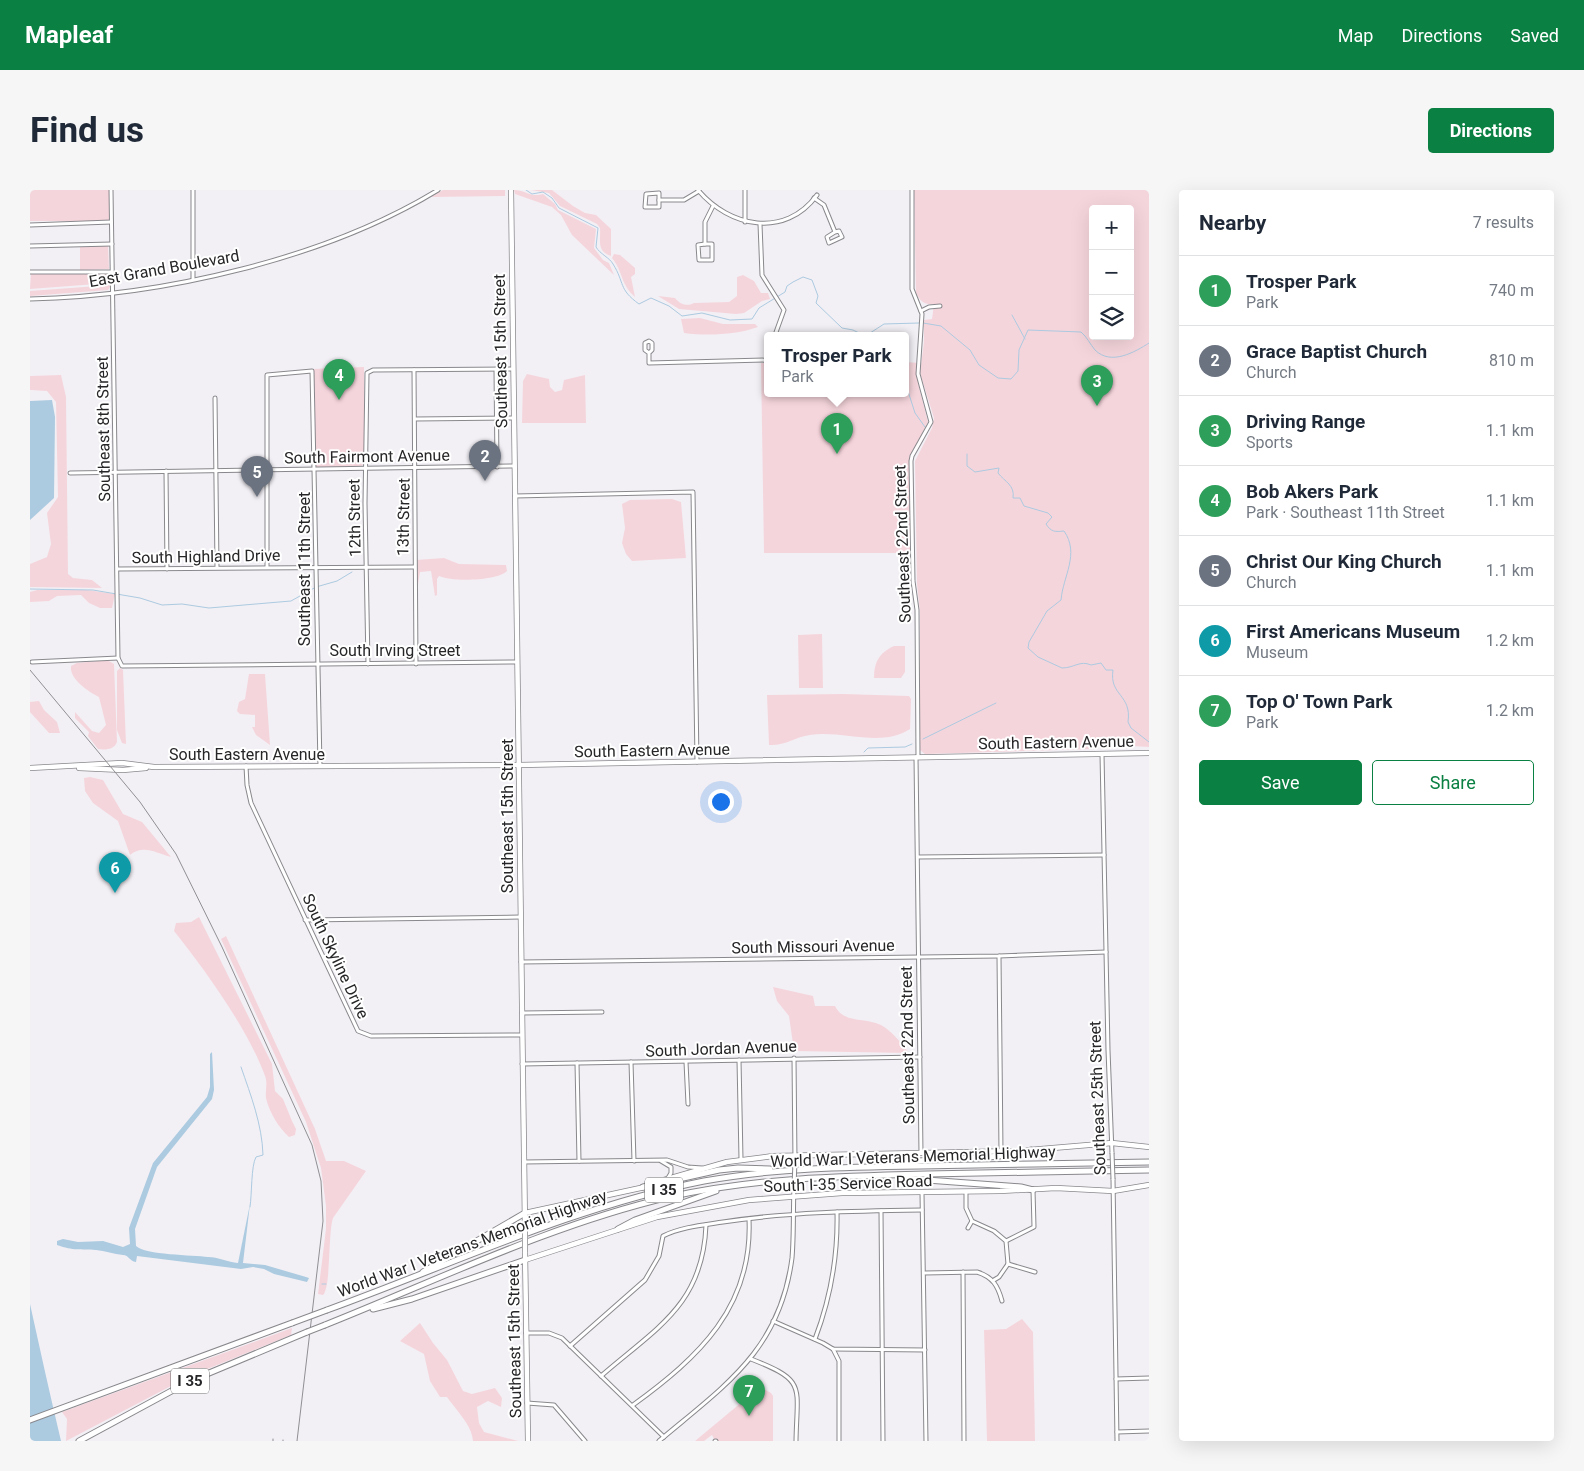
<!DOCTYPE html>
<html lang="en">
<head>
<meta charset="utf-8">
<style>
	:root { --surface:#fff; --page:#f6f6f7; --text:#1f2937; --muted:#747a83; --line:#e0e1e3; --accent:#0b8043 }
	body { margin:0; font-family:Roboto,sans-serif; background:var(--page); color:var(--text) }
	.controls { position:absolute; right:15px; top:15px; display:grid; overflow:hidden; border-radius:5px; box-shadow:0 5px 20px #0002 }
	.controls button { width:45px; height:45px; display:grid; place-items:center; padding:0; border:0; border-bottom:1px solid var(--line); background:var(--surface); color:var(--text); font:25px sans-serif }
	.you { position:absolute; left:690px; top:611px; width:18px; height:18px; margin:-12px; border:4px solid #fff; border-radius:50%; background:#1a73e8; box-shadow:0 0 0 8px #1a73e833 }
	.badge { display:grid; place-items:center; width:32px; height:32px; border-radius:50%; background:var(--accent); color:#fff; font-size:16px; font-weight:700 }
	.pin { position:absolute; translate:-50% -41px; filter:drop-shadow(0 1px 2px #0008) }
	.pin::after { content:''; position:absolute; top:26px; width:18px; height:15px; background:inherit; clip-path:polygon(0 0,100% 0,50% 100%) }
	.popup { position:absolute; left:734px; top:142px; width:145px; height:65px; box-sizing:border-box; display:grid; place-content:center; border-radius:5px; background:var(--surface); filter:drop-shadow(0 1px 4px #0005); font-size:16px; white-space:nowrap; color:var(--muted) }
	.popup b { font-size:19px; color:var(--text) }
	.popup::after { content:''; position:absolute; left:50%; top:100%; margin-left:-10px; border:10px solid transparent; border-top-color:var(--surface) }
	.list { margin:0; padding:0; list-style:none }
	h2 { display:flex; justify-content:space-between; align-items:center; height:65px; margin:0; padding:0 20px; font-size:21px }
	h2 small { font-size:16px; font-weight:400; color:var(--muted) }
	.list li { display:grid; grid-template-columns:32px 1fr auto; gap:15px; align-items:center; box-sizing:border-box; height:70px; padding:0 20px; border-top:1px solid var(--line) }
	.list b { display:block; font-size:19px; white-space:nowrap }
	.list p { margin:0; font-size:16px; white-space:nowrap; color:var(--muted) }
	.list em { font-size:16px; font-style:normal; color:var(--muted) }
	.actions { display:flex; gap:10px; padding:15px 20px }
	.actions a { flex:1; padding:11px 0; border:1px solid var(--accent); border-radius:5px; text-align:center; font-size:18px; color:var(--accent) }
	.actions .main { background:var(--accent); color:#fff }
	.icon { flex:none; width:28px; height:28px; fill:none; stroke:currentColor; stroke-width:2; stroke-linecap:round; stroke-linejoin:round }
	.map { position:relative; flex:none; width:1119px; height:1251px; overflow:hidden; border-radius:5px }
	header { display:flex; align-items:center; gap:30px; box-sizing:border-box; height:70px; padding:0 25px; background:var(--accent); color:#fff }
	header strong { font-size:24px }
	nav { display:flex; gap:28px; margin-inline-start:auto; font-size:18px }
	.intro { display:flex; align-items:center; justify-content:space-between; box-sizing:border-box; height:120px; padding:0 30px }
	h1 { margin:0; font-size:35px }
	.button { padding:12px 22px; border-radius:5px; background:var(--accent); color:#fff; font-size:18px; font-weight:700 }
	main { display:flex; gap:30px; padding:0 30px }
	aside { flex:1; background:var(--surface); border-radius:5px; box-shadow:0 5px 20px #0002 }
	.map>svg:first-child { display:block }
</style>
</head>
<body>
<header>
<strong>Mapleaf</strong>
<nav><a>Map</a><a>Directions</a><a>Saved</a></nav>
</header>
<div class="intro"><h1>Find us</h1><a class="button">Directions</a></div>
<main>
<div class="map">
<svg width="1119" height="1251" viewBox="0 0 1119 1251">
	<rect width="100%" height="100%" fill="#f2f0f5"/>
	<g fill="#f5d5dc" fill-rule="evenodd">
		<path d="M0,0H79L80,31H0Z"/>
		<path d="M413,0H475V6L401,7Z"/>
		<path d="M484,0C495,0 501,8 513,4L525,14L528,20L566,39L564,58L573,70L579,73L584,85L542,45L531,25L522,17L485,4Z"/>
		<path d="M501,0H522L543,16L555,23L566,25L581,39V66C566,61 571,50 570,38L567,34L530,16L519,3Z"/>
		<path d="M884,0H1119V557L1067,554L1063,559L895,564L890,560V422L887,394L885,271L902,238L904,228L890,183L894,152V130L902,129L904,114C894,115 890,111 886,103ZM1063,19H1100V146H1063Z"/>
		<path d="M50,56H78L79,79L50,80Z"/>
		<path d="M584,64L590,65L605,78V84L601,87L605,107C590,94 593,81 582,68Z"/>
		<path d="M1,83L76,84L80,86V93L0,99Z"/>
		<path d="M713,85L724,91L731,103H738L740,109L732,111L714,123L706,124L649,119L628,106L645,108C650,114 656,117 664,113L699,112L707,106V87Z"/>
		<path d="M81,95L78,100L0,106V101Z"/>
		<path d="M670,128L693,134H725L728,137C706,145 677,146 654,143L651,129Z"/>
		<path d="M876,172L888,173V193L898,232L880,267L881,360L879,363H734L731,173H738V203H876Z"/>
		<path d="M334,177V274L330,277H286L283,273V179Z"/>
		<path d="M497,184L519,189L520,197L525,202L532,200L534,190L555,185L556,233H492L493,191Z"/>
		<path d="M31,185L36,207L38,384L43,388L62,390L72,398L0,397V374L17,367L21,354L17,323L28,307L26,212L17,201L0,200V186Z"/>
		<path d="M642,309L651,312L656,368L602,371L596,364L592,353L595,338L592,314L600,310Z"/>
		<path d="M414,368L429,374L476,375L477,381C468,391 421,392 409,386L407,389V405L405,406L401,381L390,382L387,400L386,370Z"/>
		<path d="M7,400H57L85,404L82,418H70L59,413L51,405L27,406L19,411L0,412V402Z"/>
		<path d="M792,444L793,498H769L768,445Z"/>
		<path d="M864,456H875V482L871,488H844C844,472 849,463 864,456Z"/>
		<path d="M77,470L84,474L87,552C84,560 75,560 68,559L58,546L59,542L45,528V522L62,541L69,543L76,535L69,507C59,502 39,489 41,476L47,473Z"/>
		<path d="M90,478L93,480L96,554L92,553L87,540V481Z"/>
		<path d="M219,484H235L240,555L226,545L222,537H225V525L210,524L207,521L209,512L215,509Z"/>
		<path d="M813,504L879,506L881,509L880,539C852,558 812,540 780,545C765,547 755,556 739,555L737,505Z"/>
		<path d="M9,511L14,520L27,532L30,543H19L0,522V512Z"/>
		<path d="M60,587L73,590L93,624L112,632L141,667C126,663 113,654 100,665L88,631L63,613L55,601L54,588Z"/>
		<path d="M169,727L242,874L245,901L253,909L262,931L266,939L265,945L259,947C249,938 239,922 236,908C235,901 238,893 235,886C218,839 175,780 144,741L146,733L161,732Z"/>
		<path d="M196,746L285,939L296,971H314L336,981L303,1028C298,1043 301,1098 293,1105L288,1104L296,1039V1016L291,978L276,932L191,749Z"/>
		<path d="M743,797L783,806L785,816H805C814,834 835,827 851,835C863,842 871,853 879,863L764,861L759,826L747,811Z"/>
		<path d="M992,1129L1003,1142L1005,1251H957L954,1140L976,1139Z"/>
		<path d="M390,1133L403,1153L417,1170L433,1201L442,1204L465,1198L472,1208L471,1217L458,1211L447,1217L449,1233L454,1242L488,1251H443C442,1235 426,1220 417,1207H410L400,1191L394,1164L370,1151Z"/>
		<path d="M262,1138L261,1145L160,1186L36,1251L37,1229L32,1222Z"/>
		<path d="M730,1197L741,1203L743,1206V1251H685L682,1245L674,1251H665Z"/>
	</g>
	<g fill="#accae0">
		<path d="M22,210L25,227L24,308L0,330V211Z"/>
		<path d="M182,862L184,900L182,909L127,977L105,1039L106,1056C115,1065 163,1065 178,1067C188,1067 198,1072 208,1073L220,1014L213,1073L235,1075L276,1087L279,1088L277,1092L244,1084L234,1079L223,1077L211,1079L107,1066L106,1072C99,1071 99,1065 93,1065C84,1064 75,1061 66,1060C50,1059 44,1061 27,1055V1051L33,1049L48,1052L73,1051L93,1057L100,1054L99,1038L123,973L177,907L180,897V864Z"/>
		<path d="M0,1114C10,1159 20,1205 31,1251H0Z"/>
	</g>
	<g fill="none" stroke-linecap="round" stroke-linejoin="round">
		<g stroke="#accae0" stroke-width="1">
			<path d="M496,0L502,4L513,2L522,8L529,18L568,38L566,57C570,64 580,68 583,74C595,93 588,99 609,114L621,108L639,116L652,126L672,123L700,130L722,129L729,118L755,102L757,96L763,92L773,87L782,90L788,106L786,113L812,138L823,140L833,145"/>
			<path d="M982,125L995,149"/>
			<path d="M893,133L911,136L940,160L949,175L968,188L981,189L988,181L989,160L998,140L1051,142C1057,147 1060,154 1065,160C1081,176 1105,162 1119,153"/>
			<path d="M837,145L854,134L889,133"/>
			<path d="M876,195L885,223L895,237"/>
			<path d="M937,264V276L945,282L969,278L968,283C975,292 985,295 983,308H990L994,316L1018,323L1022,327L1016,334C1021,342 1025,342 1034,341C1050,364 1033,386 1031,410L1017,421L999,452L998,458L1008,467L1032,478C1044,478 1050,470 1061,475L1071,473L1076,480H1083C1079,506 1102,504 1098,532L1101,538L1119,552"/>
			<path d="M0,399L63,400L110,408L132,415L152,414L179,418L261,411L286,397L307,391L322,382"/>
			<path d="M893,549L966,513"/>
			<path d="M834,562L838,558L875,557L882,554"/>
			<path d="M211,877C221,906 232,934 233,965L226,967C221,976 222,1004 220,1017"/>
			<path d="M292,1094H296"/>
		</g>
		<defs>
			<g id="minor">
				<path d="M81,0L88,468L92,476L487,472"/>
				<path d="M163,0V89"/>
				<path d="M668,0C699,37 755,49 787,5"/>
				<path d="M715,0V32"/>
				<path d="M882,0V99L892,124L888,184L901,232L882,266L881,271L883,391L887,420L888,567"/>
				<path d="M629,3V17H615L616,4Z"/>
				<path d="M784,8L794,15L805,42L809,41L812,47L799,53L797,47L805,42"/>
				<path d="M629,10H654L669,1"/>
				<path d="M730,34L732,85L754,120L745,145"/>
				<path d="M0,35L81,32"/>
				<path d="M675,54H682V70H669L668,55Z"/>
				<path d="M675,54V32L683,16"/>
				<path d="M0,56L82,54"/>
				<path d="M0,82H82"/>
				<path d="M0,109C132,106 295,69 408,0"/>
				<path d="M891,121L899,117L910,116"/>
				<path d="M772,145H775"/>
				<path d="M619,163L615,160V153L619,151L622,153V160L619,163V173L738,170"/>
				<path d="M466,179L467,277"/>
				<path d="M384,180L386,474"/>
				<path d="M185,208L187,377"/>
				<path d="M385,229L484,228"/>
				<path d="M136,281L137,379"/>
				<path d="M40,283L484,276"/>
				<path d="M485,306L663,302L667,572"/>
				<path d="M237,377V185L282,181L290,576"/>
				<path d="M88,379L384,377"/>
				<path d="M2,472L88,468"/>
				<path d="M338,474L335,313L337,183L343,180L483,179"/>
				<path d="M1072,564L1078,860L1082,963"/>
				<path d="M886,567L891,963"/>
				<path d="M216,576L217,595L221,613L328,841L341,846L492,845"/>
				<path d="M888,667L1074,665"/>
				<path d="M275,730L490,727"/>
				<path d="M969,766L971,961"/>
				<path d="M491,772L969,766L1076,762"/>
				<path d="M492,823L572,822"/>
				<path d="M764,868L765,972"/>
				<path d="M709,870L711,969"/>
				<path d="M601,872L604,971"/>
				<path d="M656,872L658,914"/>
				<path d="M547,873L549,971"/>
				<path d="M492,874L890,867"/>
				<path d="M631,971L641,977V983L638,988"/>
				<path d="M494,972L637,970L658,977L672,978"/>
				<path d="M1083,989L1087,1251"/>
				<path d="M936,1002V1018L942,1031L964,1041L976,1051L978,1074L969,1087L964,1090"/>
				<path d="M892,1003L896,1251"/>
				<path d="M851,1021L853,1251"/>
				<path d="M938,1038L942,1031"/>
				<path d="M976,1051L1004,1037L1003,1000"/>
				<path d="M978,1074L1005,1082"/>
				<path d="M933,1082L934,1251"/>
				<path d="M895,1083L947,1082C963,1087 968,1096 972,1111"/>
				<path d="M743,1131L793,1153L803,1159L895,1160"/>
				<path d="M496,1143H519L532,1148L634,1247"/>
				<path d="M785,1149C801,1107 808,1067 807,1022"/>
				<path d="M540,1156L615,1090L629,1066L633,1046C651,1037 674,1035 693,1032C759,1022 825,1021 892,1020"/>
				<path d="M803,1159L809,1171V1251"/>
				<path d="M721,1169C777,1191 767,1195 766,1251"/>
				<path d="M571,1186C626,1138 673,1115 676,1035"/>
				<path d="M1086,1189L1119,1188"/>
				<path d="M497,1213L524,1215L555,1251"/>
				<path d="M603,1215C669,1167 723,1117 719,1029"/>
				<path d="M1087,1242L1119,1241"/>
				<path d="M629,1251C694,1196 750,1161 762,1068C764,1045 763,1020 764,996"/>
				<path d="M685,1251H686"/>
			</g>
			<g id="major">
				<path d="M481,0L495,1037"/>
				<path d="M0,578L92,573L124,577L489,575L1119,563"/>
				<path d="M49,578L93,580L116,578"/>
				<path d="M999,960L1082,953L1119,957"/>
				<path d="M634,990L697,972L743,966L989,961"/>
				<path d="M495,1023L615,997"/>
				<path d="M495,1062L498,1251"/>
				<path d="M495,1070L627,1027L719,1010L812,1003L970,1001L1026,998L1083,1001L1119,995"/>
			</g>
			<g id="highway">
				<path d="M868,974C912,966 958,972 1001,960"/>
				<path d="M870,988L991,997L1003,1000"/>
				<path d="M613,997L689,980L708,978L740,979"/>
				<path d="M588,1039L605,1030L686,1001"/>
				<path d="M393,1082L495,1023"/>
				<path d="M343,1119L382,1109L495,1070"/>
				<path d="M297,1120C421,1075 543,1017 674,991C745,978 817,977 890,976C966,975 1043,973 1119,972"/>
				<path d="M295,1135C408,1090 520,1035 639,1007C724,988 810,986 897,984C971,983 1045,981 1119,980"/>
				<path d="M0,1230L262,1133"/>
				<path d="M49,1251L160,1191L277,1142"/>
			</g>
		</defs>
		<use href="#minor" stroke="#89888c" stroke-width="5"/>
		<use href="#major" stroke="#89888c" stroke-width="6"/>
		<use href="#highway" stroke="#89888c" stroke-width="7"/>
		<use href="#minor" stroke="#fff" stroke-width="3"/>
		<use href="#major" stroke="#fff" stroke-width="4.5"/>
		<use href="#highway" stroke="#fff" stroke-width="5"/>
		<g stroke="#908f92" stroke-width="1">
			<path d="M0,480L110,612L146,664L192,757L282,955L291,991L293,1031L267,1251"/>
			<path d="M243,1251V1249"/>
			<path d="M253,1251V1250"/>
		</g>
		<defs>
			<g id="minor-bridge">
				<path d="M1082,963L1083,989"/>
				<path d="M764,996L765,972"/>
			</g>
			<path id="major-bridge" d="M495,1037V1062"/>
			<g id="highway-bridge">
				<path d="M262,1133L297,1120"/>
				<path d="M277,1142L295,1135"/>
			</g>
		</defs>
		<use href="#minor-bridge" stroke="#89888c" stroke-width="5" stroke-linecap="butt"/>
		<use href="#major-bridge" stroke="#89888c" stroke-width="6" stroke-linecap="butt"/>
		<use href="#highway-bridge" stroke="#89888c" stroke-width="7" stroke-linecap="butt"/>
		<use href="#minor-bridge" stroke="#fff" stroke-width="3"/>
		<use href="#major-bridge" stroke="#fff" stroke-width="4.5"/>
		<use href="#highway-bridge" stroke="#fff" stroke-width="5"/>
	</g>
	<g text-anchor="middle" stroke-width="4" stroke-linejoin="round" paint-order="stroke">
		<g fill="#fff" stroke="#676668" stroke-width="1">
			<rect x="615" y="987.5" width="38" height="25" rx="4"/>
			<rect x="141" y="1178.5" width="38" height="25" rx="4"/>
		</g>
		<g font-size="15" font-weight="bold" fill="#262527">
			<text x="634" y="1005">I 35</text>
			<text x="160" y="1196">I 35</text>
		</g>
		<g font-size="16" fill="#262527" stroke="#fff">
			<text transform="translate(134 78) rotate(-10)" y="6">East Grand Boulevard</text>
			<text transform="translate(470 161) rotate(-91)" y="6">Southeast 15th Street</text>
			<text transform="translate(73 239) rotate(-91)" y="6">Southeast 8th Street</text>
			<text transform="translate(337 266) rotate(-1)" y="6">South Fairmont Avenue</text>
			<text transform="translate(373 327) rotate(-89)" y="6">13th Street</text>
			<text transform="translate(324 328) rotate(-91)" y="6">12th Street</text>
			<text transform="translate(872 354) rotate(-92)" y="6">Southeast 22nd Street</text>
			<text transform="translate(176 366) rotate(-1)" y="6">South Highland Drive</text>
			<text transform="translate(274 379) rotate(-90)" y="6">Southeast 11th Street</text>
			<text x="365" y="466">South Irving Street</text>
			<text transform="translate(1026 552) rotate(-1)" y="6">South Eastern Avenue</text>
			<text transform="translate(622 560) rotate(-1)" y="6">South Eastern Avenue</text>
			<text x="217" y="570">South Eastern Avenue</text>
			<text transform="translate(477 626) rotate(-90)" y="6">Southeast 15th Street</text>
			<text transform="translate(783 756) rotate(-1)" y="6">South Missouri Avenue</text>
			<text transform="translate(306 766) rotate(65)" y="6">South Skyline Drive</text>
			<text transform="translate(877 855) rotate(-91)" y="6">Southeast 22nd Street</text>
			<text transform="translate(691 858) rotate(-2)" y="6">South Jordan Avenue</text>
			<text transform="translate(1067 908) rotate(-92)" y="6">Southeast 25th Street</text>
			<text transform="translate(883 966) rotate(-2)" y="6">World War I Veterans Memorial Highway</text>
			<text transform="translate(818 993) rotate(-2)" y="6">South I-35 Service Road</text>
			<text transform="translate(442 1053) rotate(-20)" y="6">World War I Veterans Memorial Highway</text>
			<text transform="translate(484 1151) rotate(-91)" y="6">Southeast 15th Street</text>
		</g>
	</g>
</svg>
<div class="controls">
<button>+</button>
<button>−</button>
<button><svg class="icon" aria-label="layers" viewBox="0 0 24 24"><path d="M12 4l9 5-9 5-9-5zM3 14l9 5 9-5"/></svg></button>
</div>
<div class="you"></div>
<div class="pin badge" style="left:807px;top:264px;background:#2e9e5b">1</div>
<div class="popup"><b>Trosper Park</b>Park</div>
<div class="pin badge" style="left:455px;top:291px;background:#6b7280">2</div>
<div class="pin badge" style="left:1067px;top:216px;background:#2e9e5b">3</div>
<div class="pin badge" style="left:309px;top:210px;background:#2e9e5b">4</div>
<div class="pin badge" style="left:227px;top:307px;background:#6b7280">5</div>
<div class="pin badge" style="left:85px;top:703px;background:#0f9aa8">6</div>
<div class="pin badge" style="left:719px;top:1226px;background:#2e9e5b">7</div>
</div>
<aside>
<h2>Nearby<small>7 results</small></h2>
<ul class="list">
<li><span class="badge" style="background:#2e9e5b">1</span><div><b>Trosper Park</b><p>Park</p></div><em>740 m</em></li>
<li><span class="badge" style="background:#6b7280">2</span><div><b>Grace Baptist Church</b><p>Church</p></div><em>810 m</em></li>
<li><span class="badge" style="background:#2e9e5b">3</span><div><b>Driving Range</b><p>Sports</p></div><em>1.1 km</em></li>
<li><span class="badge" style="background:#2e9e5b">4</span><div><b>Bob Akers Park</b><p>Park · Southeast 11th Street</p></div><em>1.1 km</em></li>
<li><span class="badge" style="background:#6b7280">5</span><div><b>Christ Our King Church</b><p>Church</p></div><em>1.1 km</em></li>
<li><span class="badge" style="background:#0f9aa8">6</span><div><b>First Americans Museum</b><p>Museum</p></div><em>1.2 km</em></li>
<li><span class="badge" style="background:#2e9e5b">7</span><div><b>Top O' Town Park</b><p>Park</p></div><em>1.2 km</em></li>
</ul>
<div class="actions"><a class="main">Save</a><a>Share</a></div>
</aside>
</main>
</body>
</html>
